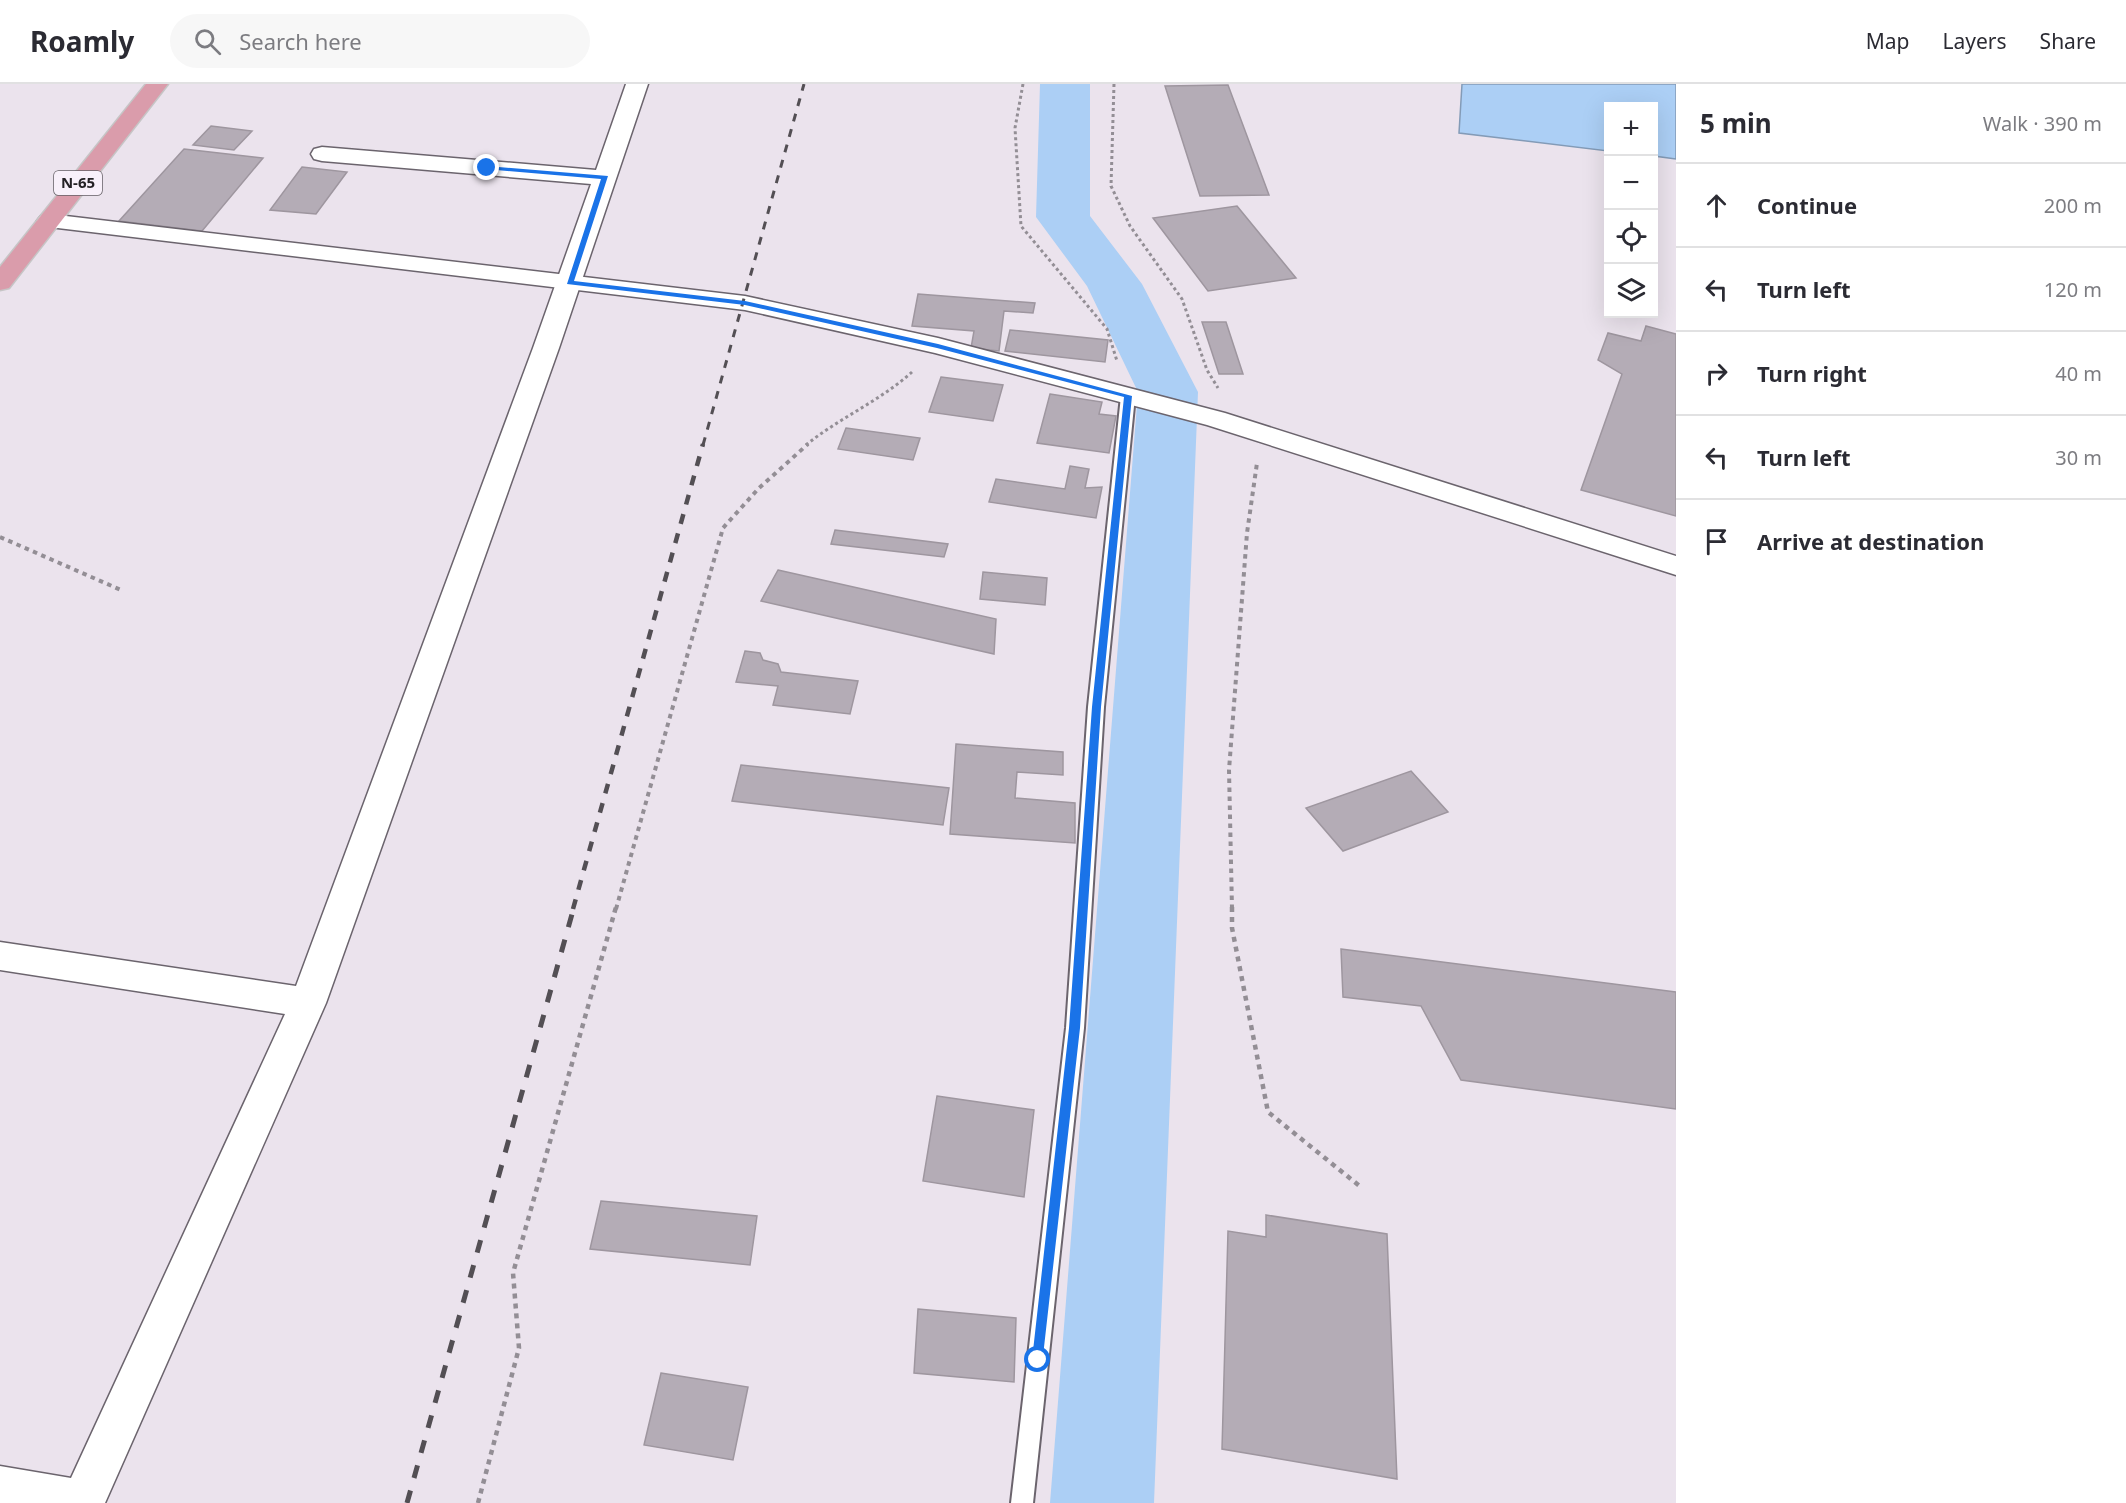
<!DOCTYPE html>
<html lang="en">
<head>
<meta charset="utf-8">
<style>
	:root { --surface:#fff; --page:#f7f7f7; --text:#2b2b33; --muted:#7c7c81; --line:#e1e1e2 }
	body { margin:0; font-family:"Noto Sans",sans-serif; background:var(--page); color:var(--text) }
	.controls { position:absolute; right:18px; top:18px; display:grid; overflow:hidden; border-radius:0px; box-shadow:0 6px 24px #0002 }
	.controls button { width:54px; height:54px; display:grid; place-items:center; padding:0; border:0; border-bottom:2px solid var(--line); background:var(--surface); color:var(--text); font:30px sans-serif }
	.stop { position:absolute; width:18px; height:18px; margin:-14px; border:4px solid #1a73e8; border-radius:50%; background:#fff }
	.stop.end { background:#1a73e8; border-color:#fff; box-shadow:0 2px 6px #0008 }
	.list { margin:0; padding:0; list-style:none }
	h2 { display:flex; justify-content:space-between; align-items:center; height:78px; margin:0; padding:0 24px; font-size:26px }
	h2 small { font-size:20px; font-weight:400; color:var(--muted) }
	.list li { display:grid; grid-template-columns:39px 1fr auto; gap:18px; align-items:center; box-sizing:border-box; height:84px; padding:0 24px; border-top:2px solid var(--line) }
	.list b { display:block; font-size:22px; white-space:nowrap }
	.list em { font-size:20px; font-style:normal; color:var(--muted) }
	.icon { flex:none; width:33px; height:33px; fill:none; stroke:currentColor; stroke-width:2; stroke-linecap:round; stroke-linejoin:round }
	.map { position:relative; flex:none; width:1676px; height:1419px; overflow:hidden }
	header { display:flex; align-items:center; gap:36px; box-sizing:border-box; height:84px; padding:0 30px; background:var(--surface); border-bottom:2px solid var(--line) }
	header strong { font-size:28px }
	nav { display:flex; gap:33px; margin-inline-start:auto; font-size:21px }
	.search { width:420px; height:54px; background:var(--page); display:flex; align-items:center; gap:15px; box-sizing:border-box; padding:0 21px; border-radius:33px; color:var(--muted); font-size:22px }
	main { display:flex }
	aside { flex:1; background:var(--surface) }
	.map>svg:first-child { display:block }
</style>
</head>
<body>
<header>
<strong>Roamly</strong>
<div class="search"><svg class="icon" aria-label="search" viewBox="0 0 24 24"><circle cx="10" cy="10" r="6"/><path d="M15 15l6 6"/></svg>Search here</div>
<nav><a>Map</a><a>Layers</a><a>Share</a></nav>
</header>
<main>
<div class="map">
<svg width="1676" height="1419" viewBox="0 0 1676 1419">
	<rect width="100%" height="100%" fill="#ebe3ed"/>
	<path fill="#accff5" stroke="#839bb7" stroke-width="1.5" d="M1462,0H1676V75L1654,72V22H1608V67L1459,49Z"/>
	<g fill="none" stroke-linecap="round" stroke-linejoin="round">
		<path fill="#accff5" fill-rule="evenodd" d="M1040,0H1090V132L1142,200L1198,308L1154,1419H1050L1138,308L1087,202L1036,133Z"/>
	</g>
	<g fill="#b4acb6" stroke="#9e969f" stroke-width="1.5">
		<path d="M1228,1L1269,111L1200,112L1165,2Z"/>
		<path d="M211,42L252,47L234,66L193,61Z"/>
		<path d="M184,65L263,74L202,147L119,137Z"/>
		<path d="M302,83L347,88L316,130L270,126Z"/>
		<path d="M1237,122L1296,194L1208,207L1153,134Z"/>
		<path d="M918,210L1035,219L1033,229L1004,227L999,267L971,264L974,247L912,242Z"/>
		<path d="M1202,238H1226L1243,290H1219Z"/>
		<path d="M1646,242L1676,250V432L1581,406L1622,290L1598,276L1608,249L1641,257Z"/>
		<path d="M1010,246L1108,256L1105,278L1005,267Z"/>
		<path d="M941,293L1003,301L993,337L929,328Z"/>
		<path d="M1050,310L1102,318L1099,330L1116,332L1109,369L1037,359Z"/>
		<path d="M846,344L920,354L913,376L838,365Z"/>
		<path d="M1070,382L1089,385L1085,404L1102,403L1096,434L989,418L996,395L1065,405Z"/>
		<path d="M835,446L948,460L944,473L831,460Z"/>
		<path d="M778,486L996,535L994,570L761,517Z"/>
		<path d="M983,488L1047,494L1045,521L980,515Z"/>
		<path d="M745,567L760,569L763,576L778,580L781,588L858,597L850,630L773,621L778,602L736,598Z"/>
		<path d="M956,660L1063,668V691L1017,688L1015,714L1075,719V759L950,750Z"/>
		<path d="M741,681L949,704L943,741L732,717Z"/>
		<path d="M1411,687L1448,728L1343,767L1306,724Z"/>
		<path d="M1341,865L1676,908V1025L1461,996L1421,922L1343,913Z"/>
		<path d="M937,1012L1034,1026L1024,1113L923,1097Z"/>
		<path d="M601,1117L757,1132L750,1181L590,1165Z"/>
		<path d="M1266,1131L1387,1150L1397,1395L1222,1365L1228,1147L1266,1153Z"/>
		<path d="M918,1225L1016,1234L1014,1298L914,1289Z"/>
		<path d="M661,1289L748,1303L733,1376L644,1361Z"/>
	</g>
	<g fill="none" stroke-linecap="round" stroke-linejoin="round">
		<defs>
			<path id="service" d="M1128,308L1135,312L1104,623L1084,944L1033,1419H1011L1066,944L1088,623L1121,312Z"/>
			<path id="minor" d="M626,0H648L559,264L326,919L105,1419H0V1382L71,1394L285,930L0,886V858L296,902L533,264L591,100L322,77L314,75L311,70L314,65L322,63L596,86Z"/>
			<path id="tertiary" d="M49,130L745,212L938,254L1225,329L1676,472V491L1207,341L935,269L745,226L41,142L37,137L41,132Z"/>
			<path id="trunk" d="M146,0H168L9,204L0,206V183Z"/>
		</defs>
		<use href="#service" stroke="#6b646d" stroke-width="4"/>
		<use href="#minor" stroke="#6b646d" stroke-width="3"/>
		<use href="#tertiary" stroke="#6b646d" stroke-width="3"/>
		<use href="#trunk" stroke="#c6c5c6" stroke-width="3"/>
		<g stroke="#938e95" stroke-width="3" stroke-dasharray="3 3" stroke-linecap="butt">
			<path d="M1023,0L1015,44L1021,142L1107,245L1117,277"/>
			<path d="M1114,0L1111,102L1130,142L1182,215L1207,286L1218,304"/>
			<path d="M806,361C839,334 880,317 912,288"/>
		</g>
		<g stroke="#938e95" stroke-width="4" stroke-dasharray="4.5 4.5" stroke-linecap="butt">
			<path d="M0,453L121,506"/>
			<path d="M616,825L723,444L759,404L808,360"/>
			<path d="M1232,825L1229,686L1247,449L1257,379"/>
		</g>
		<g stroke="#938e95" stroke-width="4.5" stroke-dasharray="5 5" stroke-linecap="butt">
			<path d="M1232,823V844L1268,1028L1362,1104"/>
			<path d="M478,1419L519,1264L513,1189L616,823"/>
		</g>
		<use href="#service" fill="#fff" fill-rule="evenodd"/>
		<use href="#minor" fill="#fff" fill-rule="evenodd"/>
		<use href="#tertiary" fill="#fff" fill-rule="evenodd"/>
		<use href="#trunk" fill="#da9cab" fill-rule="evenodd"/>
		<path stroke="#534f54" stroke-width="3" stroke-dasharray="8 8" stroke-linecap="butt" d="M703,361L804,0"/>
		<path stroke="#534f54" stroke-width="4.5" stroke-dasharray="10 10" stroke-linecap="butt" d="M573,825L703,360"/>
		<path stroke="#534f54" stroke-width="5" stroke-dasharray="13 13" stroke-linecap="butt" d="M407,1419L574,823"/>
	</g>
	<path fill="#1a73e8" d="M487,82L608,92L574,197L745,217L938,260L1132,312L1101,623L1080,944L1042,1281L1038,1282L1032,1276L1069,944L1092,623L1124,313L937,264L745,221L567,200L601,95L485,85Z"/>
	<g text-anchor="middle" stroke-width="6" stroke-linejoin="round" paint-order="stroke">
		<rect fill="#f8f0fa" stroke="#645f65" stroke-width="1.5" x="54" y="87" width="48" height="24" rx="4.5"/>
		<g font-size="15" font-weight="bold" fill="#242125">
			<text x="78" y="104">N-65</text>
		</g>
	</g>
</svg>
<div class="controls">
<button>+</button>
<button>−</button>
<button><svg class="icon" aria-label="locate" viewBox="0 0 24 24"><circle cx="12" cy="12" r="6"/><path d="M12 2v4M12 18v4M2 12h4M18 12h4"/></svg></button>
<button><svg class="icon" aria-label="layers" viewBox="0 0 24 24"><path d="M12 4l9 5-9 5-9-5zM3 14l9 5 9-5"/></svg></button>
</div>
<div class="stop" style="left:1038px;top:1276px"></div>
<div class="stop end" style="left:487px;top:84px"></div>
</div>
<aside>
<h2>5 min<small>Walk · 390 m</small></h2>
<ul class="list">
<li><svg class="icon" aria-label="ahead" viewBox="0 0 24 24"><path d="M12 20V5M6 11l6-6 6 6"/></svg><div><b>Continue</b></div><em>200 m</em></li>
<li><svg class="icon" aria-label="left" viewBox="0 0 24 24"><path d="M17 20v-9H6M10 6l-5 5 5 5"/></svg><div><b>Turn left</b></div><em>120 m</em></li>
<li><svg class="icon" aria-label="right" viewBox="0 0 24 24"><path d="M7 20v-9h11M14 6l5 5-5 5"/></svg><div><b>Turn right</b></div><em>40 m</em></li>
<li><svg class="icon" aria-label="left" viewBox="0 0 24 24"><path d="M17 20v-9H6M10 6l-5 5 5 5"/></svg><div><b>Turn left</b></div><em>30 m</em></li>
<li><svg class="icon" aria-label="arrive" viewBox="0 0 24 24"><path d="M6 21V4h12l-3 4 3 4H6"/></svg><div><b>Arrive at destination</b></div></li>
</ul>
</aside>
</main>
</body>
</html>
